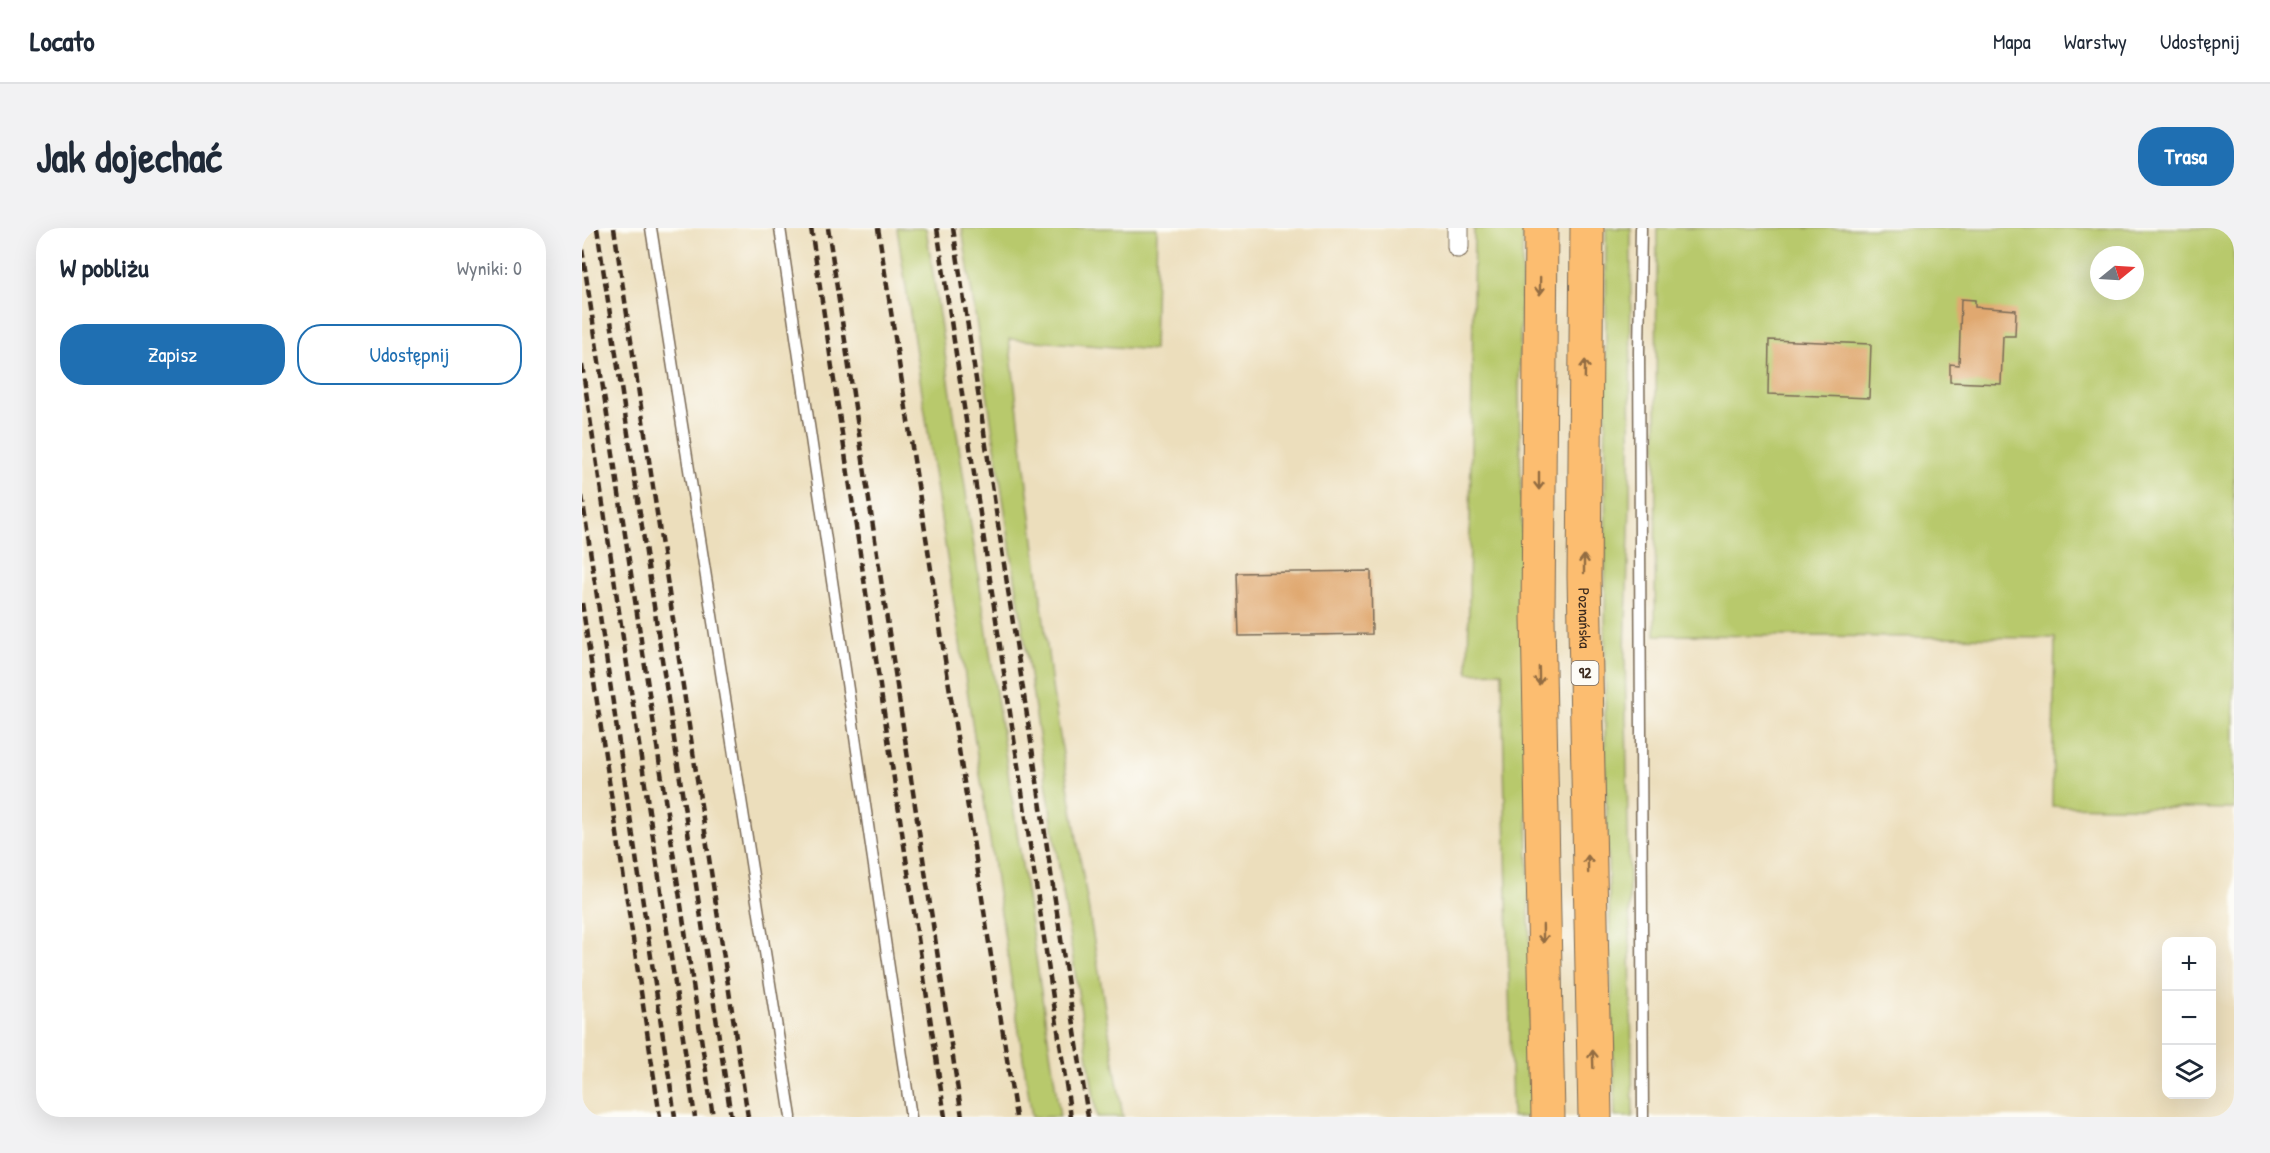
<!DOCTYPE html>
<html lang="pl">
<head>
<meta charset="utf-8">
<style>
	:root { --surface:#fff; --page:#f2f2f3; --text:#1f2937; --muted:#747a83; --line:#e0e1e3; --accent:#1f6fb2 }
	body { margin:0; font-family:"Patrick Hand",sans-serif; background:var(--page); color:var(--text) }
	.controls { position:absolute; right:18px; bottom:18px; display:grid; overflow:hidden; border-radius:12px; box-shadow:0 6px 24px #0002 }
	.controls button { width:54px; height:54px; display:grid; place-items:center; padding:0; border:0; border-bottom:2px solid var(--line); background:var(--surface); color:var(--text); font:30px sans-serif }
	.compass { position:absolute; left:1508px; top:18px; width:54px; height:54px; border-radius:50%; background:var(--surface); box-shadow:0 6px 24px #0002; rotate:72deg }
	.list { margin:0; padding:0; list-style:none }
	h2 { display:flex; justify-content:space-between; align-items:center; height:78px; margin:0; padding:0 24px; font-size:26px }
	h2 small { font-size:20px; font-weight:400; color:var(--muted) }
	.actions { display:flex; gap:12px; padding:18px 24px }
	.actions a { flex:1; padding:14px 0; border:2px solid var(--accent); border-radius:24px; text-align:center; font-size:21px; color:var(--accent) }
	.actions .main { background:var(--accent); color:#fff }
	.icon { flex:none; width:33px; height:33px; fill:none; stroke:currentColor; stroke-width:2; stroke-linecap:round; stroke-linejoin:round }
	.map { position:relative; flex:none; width:1652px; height:889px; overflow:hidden; border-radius:24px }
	header { display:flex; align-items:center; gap:36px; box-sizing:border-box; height:84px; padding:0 30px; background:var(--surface); border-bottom:2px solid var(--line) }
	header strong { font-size:28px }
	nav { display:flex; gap:33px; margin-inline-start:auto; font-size:21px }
	.intro { display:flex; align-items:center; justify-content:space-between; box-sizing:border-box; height:144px; padding:0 36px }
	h1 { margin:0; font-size:42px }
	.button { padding:15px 27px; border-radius:24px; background:var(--accent); color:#fff; font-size:21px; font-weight:700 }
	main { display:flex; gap:36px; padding:0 36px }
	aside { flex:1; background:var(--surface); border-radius:24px; box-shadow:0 6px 24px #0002 }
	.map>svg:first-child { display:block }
</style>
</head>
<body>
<header>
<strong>Locato</strong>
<nav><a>Mapa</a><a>Warstwy</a><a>Udostępnij</a></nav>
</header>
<div class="intro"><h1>Jak dojechać</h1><a class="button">Trasa</a></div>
<main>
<aside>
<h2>W pobliżu<small>Wyniki: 0</small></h2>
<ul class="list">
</ul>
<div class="actions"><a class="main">Zapisz</a><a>Udostępnij</a></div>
</aside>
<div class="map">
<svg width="1652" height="889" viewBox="0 0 1652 889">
	<rect width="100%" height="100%" fill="#fdfcf7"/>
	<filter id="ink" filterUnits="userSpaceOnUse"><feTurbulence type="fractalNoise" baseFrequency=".0167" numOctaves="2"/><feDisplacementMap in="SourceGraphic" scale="12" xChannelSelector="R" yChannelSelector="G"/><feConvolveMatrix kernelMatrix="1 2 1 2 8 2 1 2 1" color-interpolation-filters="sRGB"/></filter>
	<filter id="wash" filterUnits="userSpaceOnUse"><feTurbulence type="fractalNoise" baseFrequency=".008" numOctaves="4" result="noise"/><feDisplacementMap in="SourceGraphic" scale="24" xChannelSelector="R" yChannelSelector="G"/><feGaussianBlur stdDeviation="1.35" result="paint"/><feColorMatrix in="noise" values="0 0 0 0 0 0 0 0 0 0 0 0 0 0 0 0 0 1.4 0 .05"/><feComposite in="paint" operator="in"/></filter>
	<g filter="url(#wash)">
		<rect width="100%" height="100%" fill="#ecdebc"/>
		<g fill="#b8c96c" stroke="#7a7a45" stroke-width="1.5" fill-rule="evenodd">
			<path d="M315,0H344L478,889H450Z"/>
			<path d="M380,0H575L572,122L427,111L471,466L541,889H515Z"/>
			<path d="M892,0H941L937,159L951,889H930L920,444L886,445Z"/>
			<path d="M1024,0H1049L1048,276L1043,424L1051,889H1033L1023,525Z"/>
			<path d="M1075,0H1652V581L1470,578L1473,410L1073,407ZM1517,27H1553V63H1517Z"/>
		</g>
		<g id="blocks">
			<g fill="#e0a86f">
				<path d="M1379,71L1393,72V79L1434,82L1433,108H1421L1419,156L1368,154V136L1377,137Z"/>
				<path d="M1187,112L1289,116L1287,170L1186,166Z"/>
				<path d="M789,343L790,406L657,408L655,345Z"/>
			</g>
		</g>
	</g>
	<g filter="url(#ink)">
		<use href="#blocks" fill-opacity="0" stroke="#796955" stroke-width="1.5"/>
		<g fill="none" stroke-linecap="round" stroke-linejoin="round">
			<defs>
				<g id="lane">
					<path d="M69,0L209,889"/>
					<path d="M198,0L329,889"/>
					<path d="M1059,0L1057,124L1061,889"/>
				</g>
				<path id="street" d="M876,19V0"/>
				<g id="primary">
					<path d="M959,0L956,390L966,889"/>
					<path id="s1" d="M1005,0L1002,349L1013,889"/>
				</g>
			</defs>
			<use href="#lane" stroke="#796955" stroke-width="13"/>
			<use href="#street" stroke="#796955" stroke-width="23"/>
			<use href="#primary" stroke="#796955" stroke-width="35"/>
			<use href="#lane" stroke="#fff" stroke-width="10"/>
			<use href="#street" stroke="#fff" stroke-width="21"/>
			<use href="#primary" stroke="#fcbd6f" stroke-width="33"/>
			<g stroke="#3b2a1e" stroke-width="4.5" stroke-dasharray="9 4.5" stroke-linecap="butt">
				<path d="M15,0L149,889"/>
				<path d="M32,0L166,889"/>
				<path d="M229,0L363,889"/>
				<path d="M246,0L380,889"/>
				<path d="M296,0L434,889"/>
				<path d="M355,0L489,889"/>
				<path d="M371,0L506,889"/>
				<path d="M0,21L131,889"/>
				<path d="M0,137L113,889"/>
				<path d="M0,268L93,889"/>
				<path d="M0,375L78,889"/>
			</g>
		</g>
		<defs><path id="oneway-shaft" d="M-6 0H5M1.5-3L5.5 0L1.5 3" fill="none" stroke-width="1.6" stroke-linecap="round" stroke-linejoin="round" transform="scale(1.5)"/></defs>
		<g stroke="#926c42">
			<use href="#oneway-shaft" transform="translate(958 58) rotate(91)"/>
			<use href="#oneway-shaft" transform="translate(1003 141) rotate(-89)"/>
			<use href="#oneway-shaft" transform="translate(957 253) rotate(90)"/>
			<use href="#oneway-shaft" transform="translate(1002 336) rotate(-90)"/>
			<use href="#oneway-shaft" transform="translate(957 448) rotate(89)"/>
			<use href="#oneway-shaft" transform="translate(1006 636) rotate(-91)"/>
			<use href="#oneway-shaft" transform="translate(961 706) rotate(89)"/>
			<use href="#oneway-shaft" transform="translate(1011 831) rotate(-92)"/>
		</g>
	</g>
	<g text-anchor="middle" stroke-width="5" stroke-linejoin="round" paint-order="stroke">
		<rect fill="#fdfcf7" stroke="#75695f" stroke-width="1.5" x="989.5" y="433" width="27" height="24" rx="4.5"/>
		<g font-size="15" font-weight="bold" fill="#3b2a1e">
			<text x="1003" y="450">92</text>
		</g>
		<g font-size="16" fill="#3b2a1e" stroke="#fdfcf7">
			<text dy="6" stroke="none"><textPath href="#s1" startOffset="390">Poznańska</textPath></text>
		</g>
	</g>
</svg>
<div class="controls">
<button>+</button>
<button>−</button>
<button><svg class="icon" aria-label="layers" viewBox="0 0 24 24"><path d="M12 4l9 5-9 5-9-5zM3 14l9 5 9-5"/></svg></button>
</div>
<svg class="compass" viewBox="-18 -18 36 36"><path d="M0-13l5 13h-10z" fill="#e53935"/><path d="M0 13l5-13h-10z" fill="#747a83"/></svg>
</div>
</main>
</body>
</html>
